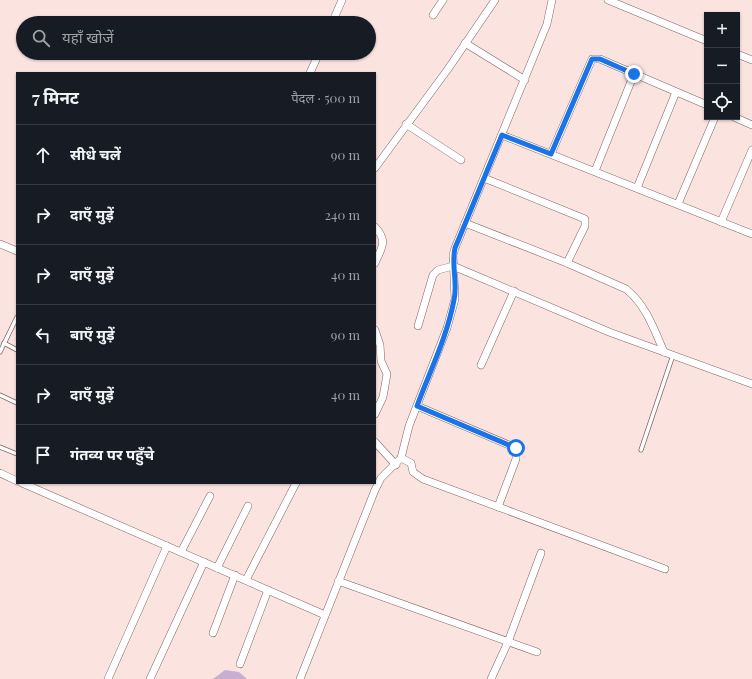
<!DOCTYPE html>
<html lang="hi">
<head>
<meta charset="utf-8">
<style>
	:root { --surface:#171b24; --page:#242831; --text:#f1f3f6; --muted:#9ea1a6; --line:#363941 }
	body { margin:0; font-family:"Playfair Display","Noto Sans Devanagari",serif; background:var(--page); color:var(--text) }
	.controls { position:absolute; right:12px; top:12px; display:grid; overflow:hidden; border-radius:0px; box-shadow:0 1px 3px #0004 }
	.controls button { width:36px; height:36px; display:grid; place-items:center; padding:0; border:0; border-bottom:1px solid var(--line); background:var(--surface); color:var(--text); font:20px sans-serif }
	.stop { position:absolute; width:12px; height:12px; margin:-9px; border:3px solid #1a73e8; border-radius:50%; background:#fff }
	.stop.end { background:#1a73e8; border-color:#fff; box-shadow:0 1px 4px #0008 }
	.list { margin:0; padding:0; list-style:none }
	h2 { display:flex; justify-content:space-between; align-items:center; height:52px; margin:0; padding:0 16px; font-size:17px }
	h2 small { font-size:13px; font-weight:400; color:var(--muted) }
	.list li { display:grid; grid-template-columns:26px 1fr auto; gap:12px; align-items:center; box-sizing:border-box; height:60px; padding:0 16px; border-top:1px solid var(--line) }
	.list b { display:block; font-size:15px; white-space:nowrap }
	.list em { font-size:13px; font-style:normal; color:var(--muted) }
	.icon { flex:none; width:22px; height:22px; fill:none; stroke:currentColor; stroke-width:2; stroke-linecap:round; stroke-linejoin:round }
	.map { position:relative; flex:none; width:752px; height:679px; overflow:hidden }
	.search { position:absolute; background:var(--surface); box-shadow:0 1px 3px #0004; left:16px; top:16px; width:360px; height:44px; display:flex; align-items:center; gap:10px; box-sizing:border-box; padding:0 14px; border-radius:22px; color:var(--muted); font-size:15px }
	.panel { position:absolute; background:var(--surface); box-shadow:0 1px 3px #0004; left:16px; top:72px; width:360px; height:412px; border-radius:0px }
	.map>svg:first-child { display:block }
</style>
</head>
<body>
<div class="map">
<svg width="752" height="679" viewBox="0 0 752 679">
	<rect width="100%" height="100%" fill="#fbe3e0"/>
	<path fill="#c8afd1" d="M225,670L239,672L247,679H213Z"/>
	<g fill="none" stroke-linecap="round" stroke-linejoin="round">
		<defs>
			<g id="service">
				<path d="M4,343L17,350"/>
				<path d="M0,352L17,317"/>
				<path d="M0,395L17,403"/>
				<path d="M0,447L17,454"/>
				<path d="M641,450L673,355"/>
			</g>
			<g id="minor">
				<path d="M608,0L707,41"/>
				<path d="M433,15L443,0"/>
				<path d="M332,23L342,0"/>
				<path d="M465,43L525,80"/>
				<path d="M737,54L752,60"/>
				<path d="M310,73L319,53"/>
				<path d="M734,117L752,125"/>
				<path d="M406,124L461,160"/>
				<path d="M502,135L752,234"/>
				<path d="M551,154L592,59H600L707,105"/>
				<path d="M375,168L448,69L495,0"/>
				<path d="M595,171L634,74"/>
				<path d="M484,178L585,219V226L567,263"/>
				<path d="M637,188L676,92"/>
				<path d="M678,204L715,117"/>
				<path d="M721,222L752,150"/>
				<path d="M465,223L567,263L626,289C646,305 654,329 664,352"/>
				<path d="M375,227C388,241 382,247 375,263"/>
				<path d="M0,244L17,251"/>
				<path d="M418,326L433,275L438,270L453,266L609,332L752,384"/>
				<path d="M375,330L380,345L381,361L387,374L383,397L375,414"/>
				<path d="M481,365L514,291"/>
				<path d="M417,406L516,448V459L498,507"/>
				<path d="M375,442L396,465"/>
				<path d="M401,458L411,463L413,472L423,479L665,569"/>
				<path d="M0,473L17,481"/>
				<path d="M22,483L325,615"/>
				<path d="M181,552L210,496"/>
				<path d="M217,568L248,506"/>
				<path d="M246,580L296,483"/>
				<path d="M338,581L537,652"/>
				<path d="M213,633L235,575"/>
				<path d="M240,664L268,590"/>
				<path d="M108,679L167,546"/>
				<path d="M150,679L204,562"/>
				<path d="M300,679L375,490L381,478L401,458L409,426L447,328L455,299L453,255L455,248L547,24L552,0"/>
				<path d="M491,679L508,642L541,553"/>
			</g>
		</defs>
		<use href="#service" stroke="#806663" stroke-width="5"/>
		<use href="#minor" stroke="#806663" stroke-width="8"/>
		<use href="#service" stroke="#fff" stroke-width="3.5"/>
		<use href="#minor" stroke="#fff" stroke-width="7"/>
	</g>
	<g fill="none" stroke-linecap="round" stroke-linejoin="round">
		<path stroke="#1a73e8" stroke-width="5" d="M516,448L417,406C430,371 447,337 454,300C458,283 451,265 455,248L502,135L551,154L592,59H600L634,74"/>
	</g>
</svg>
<div class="controls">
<button>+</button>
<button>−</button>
<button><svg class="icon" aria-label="locate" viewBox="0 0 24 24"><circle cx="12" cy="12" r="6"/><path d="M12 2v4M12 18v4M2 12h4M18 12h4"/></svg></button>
</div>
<div class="stop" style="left:516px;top:448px"></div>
<div class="stop end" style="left:634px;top:74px"></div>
<div class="search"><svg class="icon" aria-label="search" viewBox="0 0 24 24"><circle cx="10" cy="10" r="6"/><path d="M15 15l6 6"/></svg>यहाँ खोजें</div>
<section class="panel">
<h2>7 मिनट<small>पैदल · 500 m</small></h2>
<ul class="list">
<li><svg class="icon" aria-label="ahead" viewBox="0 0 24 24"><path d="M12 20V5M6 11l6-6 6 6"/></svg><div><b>सीधे चलें</b></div><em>90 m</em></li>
<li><svg class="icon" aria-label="right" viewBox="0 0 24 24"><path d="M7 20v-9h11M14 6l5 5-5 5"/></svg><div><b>दाएँ मुड़ें</b></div><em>240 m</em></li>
<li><svg class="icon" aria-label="right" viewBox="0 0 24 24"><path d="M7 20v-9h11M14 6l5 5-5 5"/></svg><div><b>दाएँ मुड़ें</b></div><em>40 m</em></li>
<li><svg class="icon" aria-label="left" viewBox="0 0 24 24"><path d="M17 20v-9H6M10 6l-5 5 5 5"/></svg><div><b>बाएँ मुड़ें</b></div><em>90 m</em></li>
<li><svg class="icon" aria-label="right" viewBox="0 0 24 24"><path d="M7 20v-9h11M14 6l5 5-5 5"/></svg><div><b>दाएँ मुड़ें</b></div><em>40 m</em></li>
<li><svg class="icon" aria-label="arrive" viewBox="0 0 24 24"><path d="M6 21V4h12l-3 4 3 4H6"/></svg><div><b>गंतव्य पर पहुँचे</b></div></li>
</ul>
</section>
</div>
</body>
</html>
